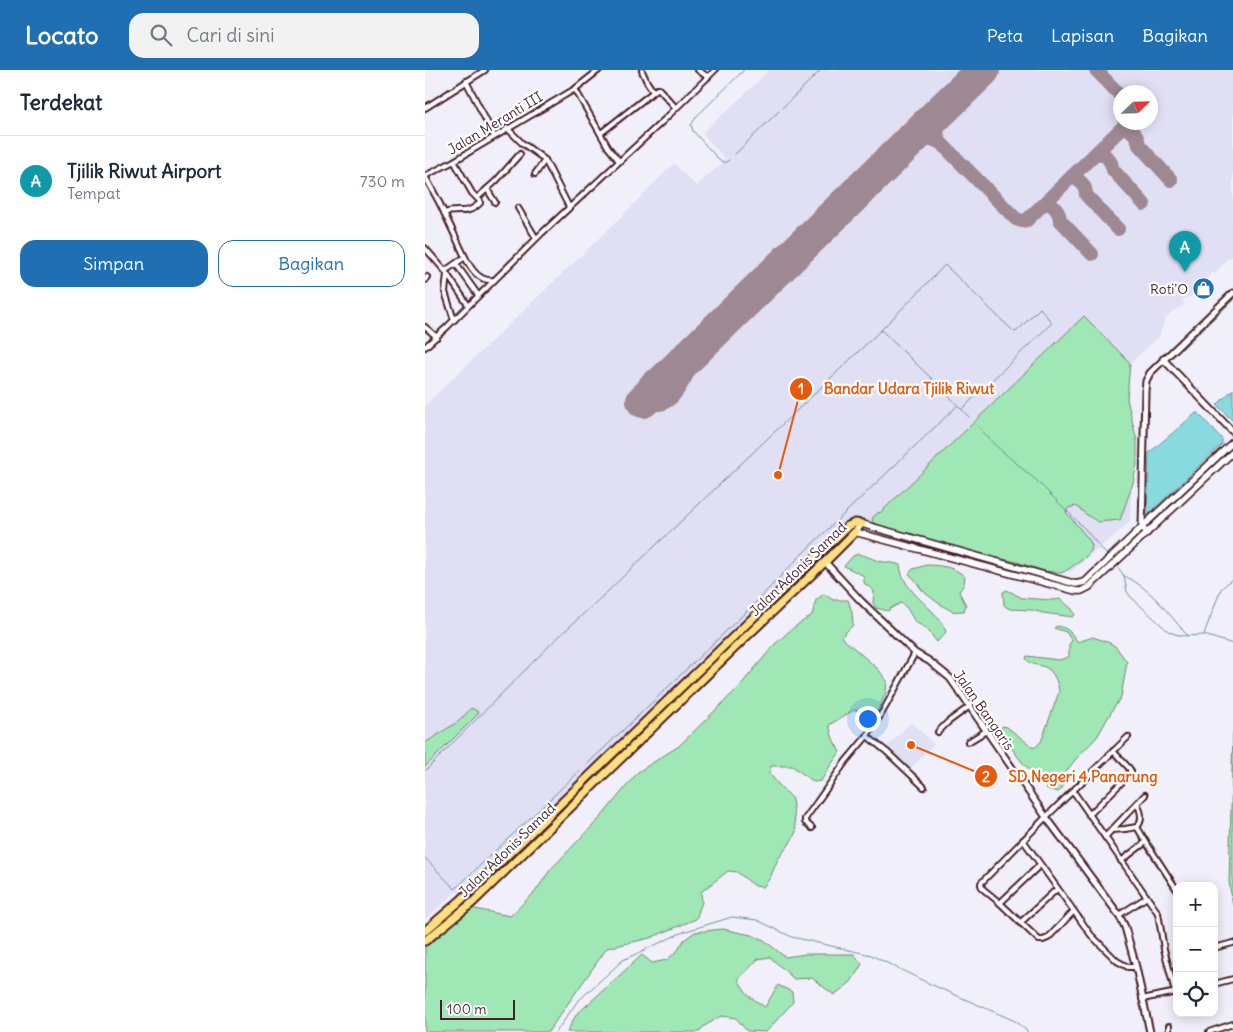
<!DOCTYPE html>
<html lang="id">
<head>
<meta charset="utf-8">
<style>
	:root { --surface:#fff; --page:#f2f2f3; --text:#1f2937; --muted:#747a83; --line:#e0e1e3; --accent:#1f6fb2 }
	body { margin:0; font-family:Delius,sans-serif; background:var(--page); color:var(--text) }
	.controls { position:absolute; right:15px; bottom:15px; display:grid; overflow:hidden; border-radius:10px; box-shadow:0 2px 12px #0003 }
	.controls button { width:45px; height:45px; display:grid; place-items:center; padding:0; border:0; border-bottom:1px solid var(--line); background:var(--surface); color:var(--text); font:25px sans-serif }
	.compass { position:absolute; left:688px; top:15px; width:45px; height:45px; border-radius:50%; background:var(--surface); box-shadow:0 2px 12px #0003; rotate:67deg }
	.scale { position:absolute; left:15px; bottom:12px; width:75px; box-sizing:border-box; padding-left:5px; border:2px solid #4a1f2b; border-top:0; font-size:14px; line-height:18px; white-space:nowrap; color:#4a1f2b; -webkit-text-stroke:4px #fff; paint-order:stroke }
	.you { position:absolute; left:442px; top:648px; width:18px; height:18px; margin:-12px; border:4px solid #fff; border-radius:50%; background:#1a73e8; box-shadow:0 0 0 8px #1a73e833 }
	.badge { display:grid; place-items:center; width:32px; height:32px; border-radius:50%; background:var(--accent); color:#fff; font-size:16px; font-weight:700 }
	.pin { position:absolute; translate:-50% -41px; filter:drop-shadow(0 1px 2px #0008) }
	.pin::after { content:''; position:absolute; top:26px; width:18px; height:15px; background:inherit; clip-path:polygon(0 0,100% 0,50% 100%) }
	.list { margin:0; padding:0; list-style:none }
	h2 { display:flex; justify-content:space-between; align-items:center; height:65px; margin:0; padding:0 20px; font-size:21px }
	h2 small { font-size:16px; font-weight:400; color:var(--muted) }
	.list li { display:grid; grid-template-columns:32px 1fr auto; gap:15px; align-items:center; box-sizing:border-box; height:90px; padding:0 20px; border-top:1px solid var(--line) }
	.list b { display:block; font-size:19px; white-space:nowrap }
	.list p { margin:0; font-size:16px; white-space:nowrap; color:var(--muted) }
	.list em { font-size:16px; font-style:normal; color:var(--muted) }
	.actions { display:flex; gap:10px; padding:15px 20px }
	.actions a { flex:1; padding:11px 0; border:1px solid var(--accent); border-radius:15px; text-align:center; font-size:18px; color:var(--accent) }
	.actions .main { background:var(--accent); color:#fff }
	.icon { flex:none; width:28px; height:28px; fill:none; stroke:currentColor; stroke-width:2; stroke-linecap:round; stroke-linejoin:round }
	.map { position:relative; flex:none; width:808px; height:962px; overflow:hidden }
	header { display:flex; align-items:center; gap:30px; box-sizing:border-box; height:70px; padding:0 25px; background:var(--accent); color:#fff }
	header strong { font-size:24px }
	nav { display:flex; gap:28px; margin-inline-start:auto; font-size:18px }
	.search { width:350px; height:45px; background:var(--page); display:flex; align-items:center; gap:12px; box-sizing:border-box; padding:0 18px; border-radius:15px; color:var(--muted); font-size:19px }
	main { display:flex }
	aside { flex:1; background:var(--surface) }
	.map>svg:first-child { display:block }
</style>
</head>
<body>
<header>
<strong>Locato</strong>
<div class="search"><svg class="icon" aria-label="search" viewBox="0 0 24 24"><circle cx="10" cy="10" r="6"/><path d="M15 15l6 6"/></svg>Cari di sini</div>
<nav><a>Peta</a><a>Lapisan</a><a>Bagikan</a></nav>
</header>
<main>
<aside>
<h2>Terdekat<small></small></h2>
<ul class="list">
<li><span class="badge" style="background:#0f9aa8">A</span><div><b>Tjilik Riwut Airport</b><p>Tempat</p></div><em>730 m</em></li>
</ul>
<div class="actions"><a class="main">Simpan</a><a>Bagikan</a></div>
</aside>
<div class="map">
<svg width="808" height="962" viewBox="0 0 808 962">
	<rect width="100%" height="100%" fill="#f1f0fa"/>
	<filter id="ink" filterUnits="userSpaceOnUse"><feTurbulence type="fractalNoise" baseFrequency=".02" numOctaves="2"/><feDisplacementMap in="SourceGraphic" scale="10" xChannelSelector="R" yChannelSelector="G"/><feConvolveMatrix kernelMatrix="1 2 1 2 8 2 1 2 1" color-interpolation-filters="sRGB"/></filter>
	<g filter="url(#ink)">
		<g fill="#e0dff4" fill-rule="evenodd">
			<path d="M344,0H808V186L802,189L790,204L787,202L778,218L770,224L760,229H756L760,234L747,242L741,248L738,255L734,267L705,293L702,329L705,379L706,431L705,452L646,502L612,494L607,498L424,451L37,825L32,821L0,850V335L195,148L249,93L271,116L301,90L277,63L319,25ZM696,22H726V52H696Z"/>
			<path d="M486,652L509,674L485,699L462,677Z"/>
		</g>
		<g fill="#9fe7b5" stroke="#748370">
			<path d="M808,226V230L757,279H755L754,277Z"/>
			<path d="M659,246L705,293L702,329L712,371V393L708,413L695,450L673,452L662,445L651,436L643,438L641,442L665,471L667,476L666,481L657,490L639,502L636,503L619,501L592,492L557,485L449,454L447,451L448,447L454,442L455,443Z"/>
			<path d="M433,484C440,485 447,489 454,491C461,493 469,492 475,495C478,525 512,536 521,562L512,572L501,558L490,552L482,538L476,533L466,538L463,541L451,538L448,533L449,521L439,513V506L419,496L428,486Z"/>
			<path d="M502,495C514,495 531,497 540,507L539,514L534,522L541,535L539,541C534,541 531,542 527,541C518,537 499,524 494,516C491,511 489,508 484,504L488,499Z"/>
			<path d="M582,520L597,528L628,530L635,529L647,539L650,545L648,547L618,543L607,540L585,539L581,537L579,535L578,522Z"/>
			<path d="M399,524L408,530H423L427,542L428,555L416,567L453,599L462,611L461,623L452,642L429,640L404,655L408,669L415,682L403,699L396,711L389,712L367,696H346L344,703L353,714L367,728L371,762L365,773L353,789L345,808L338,817L330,816L312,802L303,801L276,822L277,832L271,849L225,868L182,878L123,962H0V876L10,870L45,838L85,846L110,822L125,800L177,746L213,702L254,676L314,617L350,574L368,558L387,545L391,530Z"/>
			<path d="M632,556C644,558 646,563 653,572L668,567L685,573L691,577L702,592L696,627L688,639L672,667L650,690L640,703L637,719L633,722L622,719L596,691L576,664L577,656L582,657L609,678L616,672L634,622C633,612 629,602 620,597C612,594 607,596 601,589L602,586L634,590L644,587V574L647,571L641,562L629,558Z"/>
			<path d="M46,638L52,641L53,644L0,697V673L34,651Z"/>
			<path d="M808,663V835L804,812Z"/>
			<path d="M298,859L326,865L339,870L360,887L381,884H429L437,894L426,912L409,925L387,908L369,909L345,887L333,889L313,910L324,926L340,937L353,915L367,922L368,932L341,962L322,961L311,948L296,946L278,957L274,962H142L151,945L217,885L227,893L242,890L253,880L259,870L270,862Z"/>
		</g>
		<g fill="#88dadf" stroke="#6f8f97">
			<path d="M808,319V351L792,335Z"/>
			<path d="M771,343H773L797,369V374L723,445H722L724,383Z"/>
		</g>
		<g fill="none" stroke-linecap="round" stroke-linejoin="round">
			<g stroke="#6f8f97" stroke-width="1">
				<path d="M310,84L396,0"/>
				<path d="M304,90L301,92H296L268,61L266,55L272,46L319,0"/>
				<path d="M456,260L520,195L587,260L591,262L615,238L627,253L537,339"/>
				<path d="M550,353L571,376L612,411L659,458L681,484"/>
				<path d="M693,497L699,506L702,522L706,527L733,552L743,561L750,564L759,566L779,565L808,574"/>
				<path d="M698,505C727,519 741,541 762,565"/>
				<path d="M779,564L796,519L808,508"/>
				<path d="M0,701L127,573L182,522L456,260L506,308L544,347"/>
				<path d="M0,788L30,819L213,646L325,538L378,483L532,336"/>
				<path d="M131,962L152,932L198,890L258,862L307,847L332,850L367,867L446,885L503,913L590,951L603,962"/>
			</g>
			<g stroke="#9e8892" stroke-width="14">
				<path d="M671,0L696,26"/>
				<path d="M699,57C707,60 713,66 714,75L746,110"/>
				<path d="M516,73L513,68L511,51L520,37"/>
				<path d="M483,74C497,66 501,65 516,73L591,149L597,151L602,150L703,52"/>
				<path d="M672,83L677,84L682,87L686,93L688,100L719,134"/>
				<path d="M647,107C656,111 661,115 661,125L693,159"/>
				<path d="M621,132C630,136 634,141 635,150L667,184"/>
				<path d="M241,308C237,307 234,305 230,306C219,308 214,323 223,330C244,345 258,311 266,297C273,286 280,275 287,264"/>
			</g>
			<path stroke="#9e8892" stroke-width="34" d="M218,331L558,0"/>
			<defs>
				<g id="minor">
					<path d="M273,0L283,7"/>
					<path d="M217,1L222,12L228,21"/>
					<path d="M41,11L69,66"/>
					<path d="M150,19L183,77L194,91"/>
					<path d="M0,38L60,0"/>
					<path d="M82,58L97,73L115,86L120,90L144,137"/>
					<path d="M176,63L232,19H234L251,38"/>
					<path d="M29,91L47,123L52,128L71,111L95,84"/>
					<path d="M110,104L113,100L120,90"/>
					<path d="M0,106L29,91L150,19L174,0"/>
					<path d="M62,119L70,132"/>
					<path d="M93,138L111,168"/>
					<path d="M19,143C33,138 42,146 55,133V131L52,128"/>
					<path d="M0,178L20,201L40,187L15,134L0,106"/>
					<path d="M40,187C46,199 54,212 69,210"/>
					<path d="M31,194L53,225"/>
					<path d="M22,204L20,222L29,250"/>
					<path d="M22,204L43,235"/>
					<path d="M0,210L2,207"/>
					<path d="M0,257L12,267"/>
					<path d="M0,277L22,257L117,163L239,50L290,0"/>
					<path d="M513,662L523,652L545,636"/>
					<path d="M442,666L462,682L499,717"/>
					<path d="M543,672L561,661"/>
					<path d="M648,721L733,843L739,879L750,922"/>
					<path d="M712,733C716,741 719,750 712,757L721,772"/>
					<path d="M664,745L701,708L706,701L704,698L688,681"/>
					<path d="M387,758L380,752V749L421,691L442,666L458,641L490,583"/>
					<path d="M687,760L700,759L712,757"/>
					<path d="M680,767L720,725"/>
					<path d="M598,770L666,865L692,891L703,897H711"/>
					<path d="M696,791L721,772L752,820"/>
					<path d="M575,833L615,795"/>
					<path d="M648,842L623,868L618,870H614L575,833L558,819L556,815V813L621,747L703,667"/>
					<path d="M694,845L722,827"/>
					<path d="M595,853L632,819"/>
					<path d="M789,878L808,873"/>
					<path d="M789,914L808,909"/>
					<path d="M717,929L752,922"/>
					<path d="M744,956V962"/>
					<path d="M784,962L808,954"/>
				</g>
				<g id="tertiary">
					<path d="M738,289L808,362"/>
					<path d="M722,463L717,457L720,321L721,311L725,303L808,223"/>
					<path d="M400,492L435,530L490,583L504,591L525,608L621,747L694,845L700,857L711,897L725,962"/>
				</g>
				<path id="secondary" d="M808,372L717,457L660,512L651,514L437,454L430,462L651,521H656L664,517L808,382"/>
				<g id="trunk">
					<path d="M0,861L35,831L423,456L430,453L437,454"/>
					<path d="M0,871L47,833L325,563L400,492L430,462"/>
				</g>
			</defs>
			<use href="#minor" stroke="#4a1f2b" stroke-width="8"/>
			<use href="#tertiary" stroke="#4a1f2b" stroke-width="9"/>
			<use href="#secondary" stroke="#4a1f2b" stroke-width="9"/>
			<use href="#trunk" stroke="#4a1f2b" stroke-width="11"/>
			<use href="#minor" stroke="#fff" stroke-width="4"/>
			<use href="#tertiary" stroke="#fff" stroke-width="5"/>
			<use href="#secondary" stroke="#fff" stroke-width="5.5"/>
			<use href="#trunk" stroke="#fce080" stroke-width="7"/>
		</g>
	</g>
	<defs>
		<symbol id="shop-disc" viewBox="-11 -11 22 22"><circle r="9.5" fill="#1f6fb2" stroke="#fff"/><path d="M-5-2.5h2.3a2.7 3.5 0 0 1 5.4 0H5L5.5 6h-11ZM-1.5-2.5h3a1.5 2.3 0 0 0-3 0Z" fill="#fff"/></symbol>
	</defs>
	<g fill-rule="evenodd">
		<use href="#shop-disc" x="766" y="206" width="25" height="25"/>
	</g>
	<g text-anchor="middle" stroke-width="4.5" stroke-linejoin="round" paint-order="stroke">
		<g font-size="14" fill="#4a1f2b" stroke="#fff">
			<text transform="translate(70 53) rotate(-31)" y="5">Jalan Meranti III</text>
			<text transform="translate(373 499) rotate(-44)" y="5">Jalan Adonis Samad</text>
			<text transform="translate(559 640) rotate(55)" y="5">Jalan Bangaris</text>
			<text transform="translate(82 780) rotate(-44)" y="5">Jalan Adonis Samad</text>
		</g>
		<g font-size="14" fill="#4a1f2b" stroke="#fff" text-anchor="end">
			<text x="763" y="224">Roti'O</text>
		</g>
	</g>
	<path fill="none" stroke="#e8590c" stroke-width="2" d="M353 405L376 319M486 675L561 706"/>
	<g fill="#e8590c" stroke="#fff" stroke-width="2">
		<circle cx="353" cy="405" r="5"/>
		<circle cx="486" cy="675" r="5"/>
		<circle cx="376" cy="319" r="12"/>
		<circle cx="561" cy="706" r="12"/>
	</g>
	<g font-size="15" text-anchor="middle" font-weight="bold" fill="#fff">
		<text x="376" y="324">1</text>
		<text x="561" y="712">2</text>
	</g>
	<g font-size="15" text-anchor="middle" font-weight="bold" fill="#e8590c" stroke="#fff" stroke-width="4.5" stroke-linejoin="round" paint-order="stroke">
		<text x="484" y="324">Bandar Udara Tjilik Riwut</text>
		<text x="658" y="712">SD Negeri 4 Panarung</text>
	</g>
</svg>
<div class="controls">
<button>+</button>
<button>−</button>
<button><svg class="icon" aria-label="locate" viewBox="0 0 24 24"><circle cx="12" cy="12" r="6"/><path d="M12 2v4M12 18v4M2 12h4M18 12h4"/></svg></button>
</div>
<svg class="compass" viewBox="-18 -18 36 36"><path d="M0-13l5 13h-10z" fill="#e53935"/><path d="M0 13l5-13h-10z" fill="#747a83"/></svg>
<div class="scale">100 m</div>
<div class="you"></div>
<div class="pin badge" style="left:760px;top:202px;background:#0f9aa8">A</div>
</div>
</main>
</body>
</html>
